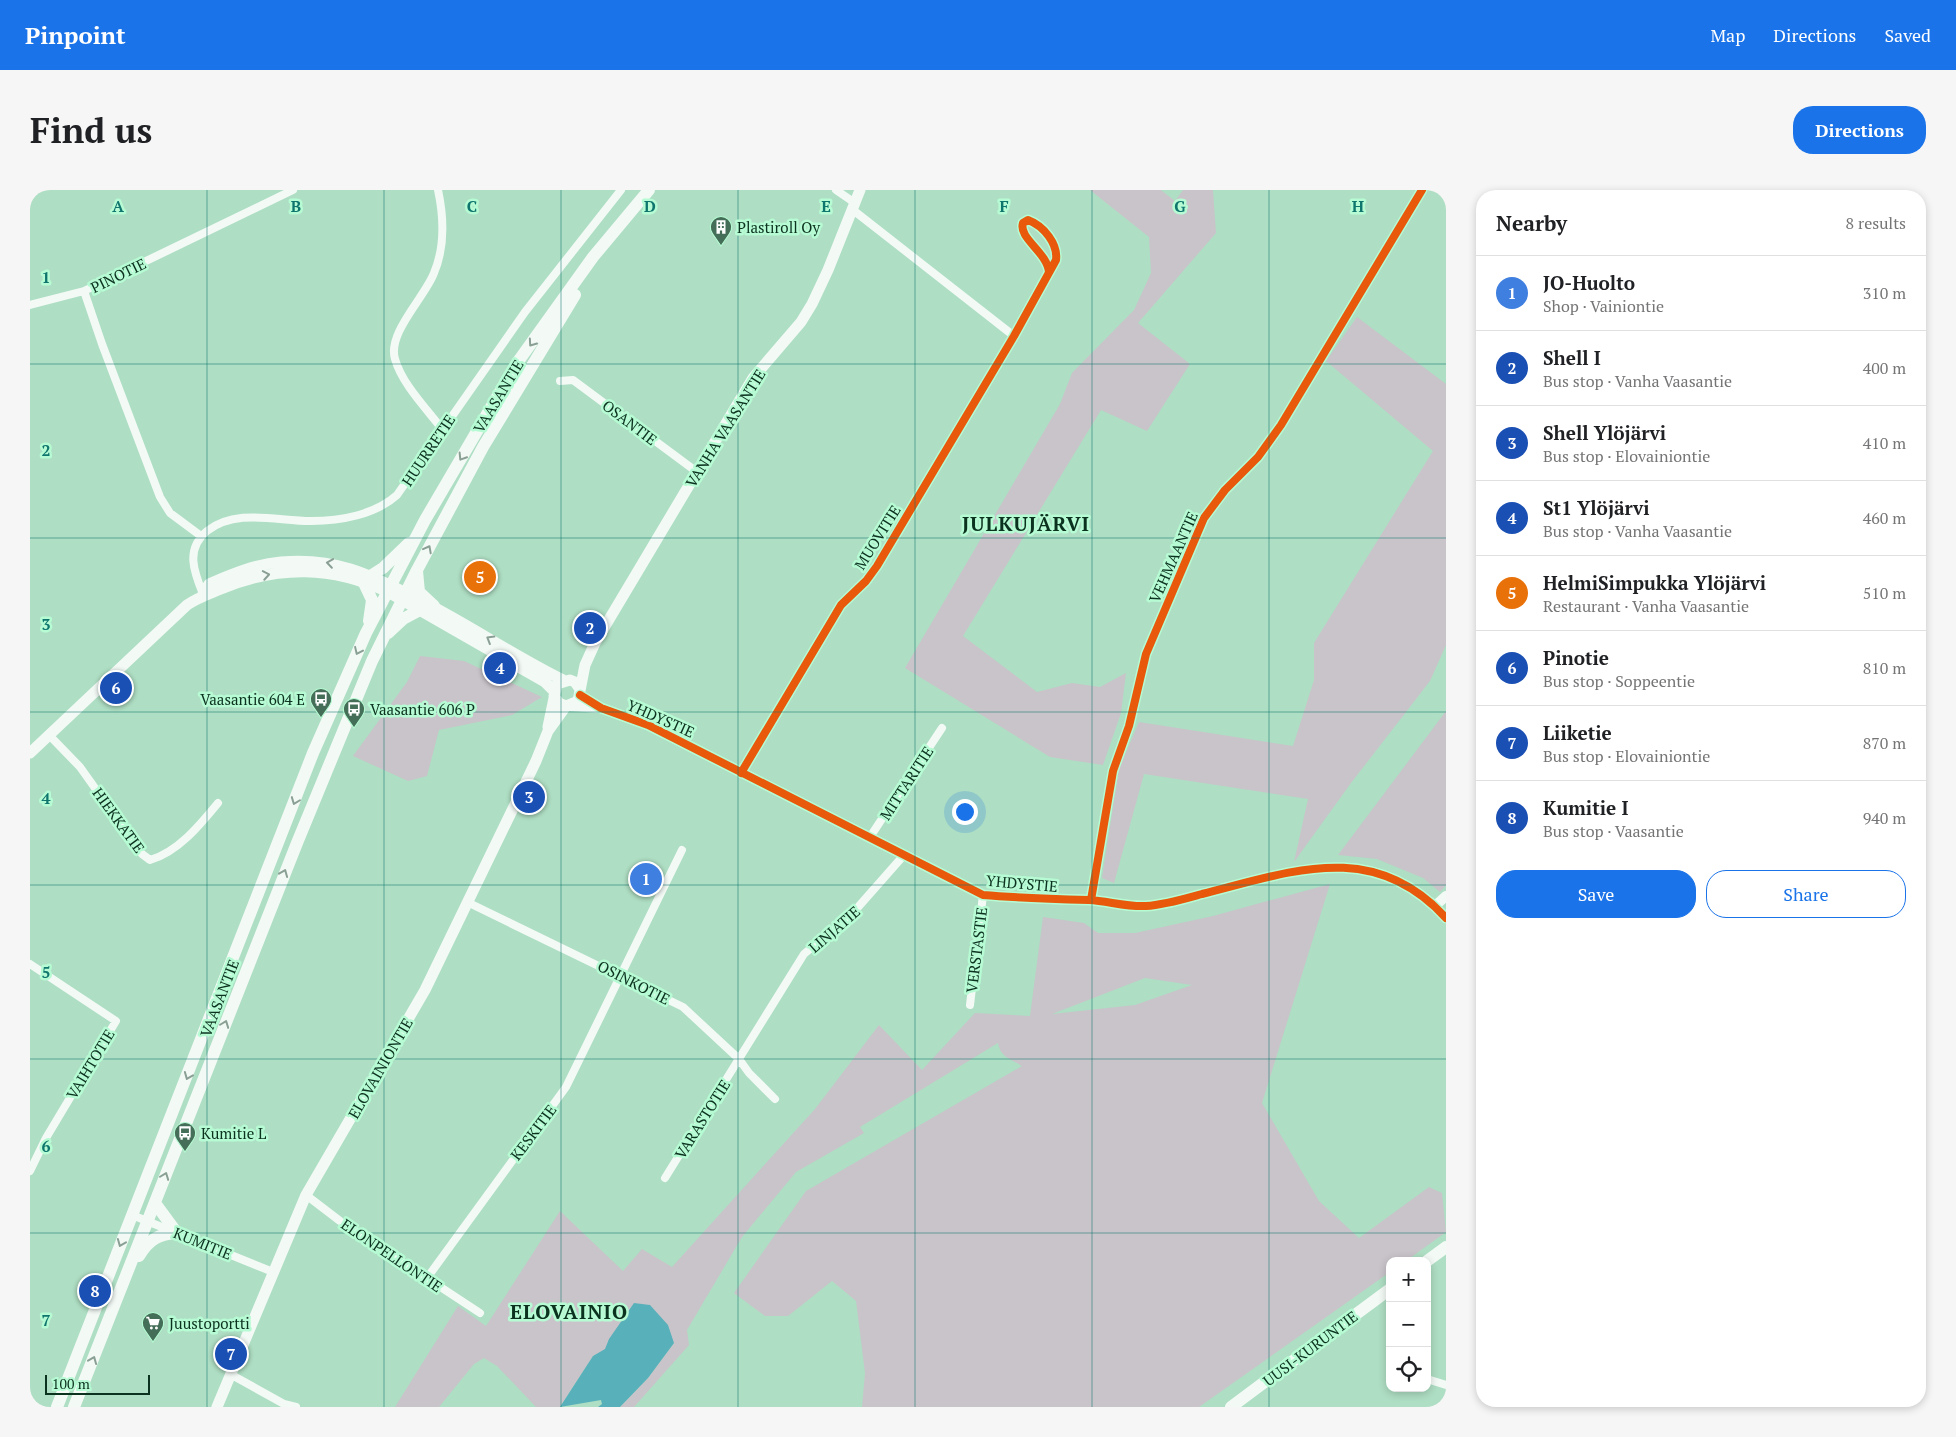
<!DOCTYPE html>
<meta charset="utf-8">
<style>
body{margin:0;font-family:"PT Serif",serif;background:#f6f6f6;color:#202124}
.controls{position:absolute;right:15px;bottom:15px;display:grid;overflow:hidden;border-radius:10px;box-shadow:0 2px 8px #0003}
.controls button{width:45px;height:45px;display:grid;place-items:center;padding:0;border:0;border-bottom:1px solid #e0e0e0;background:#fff;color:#202124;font:25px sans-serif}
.scale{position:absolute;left:15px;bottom:12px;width:105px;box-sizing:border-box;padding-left:5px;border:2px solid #0b311f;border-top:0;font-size:14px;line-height:18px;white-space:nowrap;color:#0b311f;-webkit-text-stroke:4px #b6fbd3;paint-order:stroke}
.you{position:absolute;left:934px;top:621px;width:18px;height:18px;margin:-12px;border:4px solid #fff;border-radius:50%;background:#1a73e8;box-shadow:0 0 0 8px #1a73e833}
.badge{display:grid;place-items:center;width:32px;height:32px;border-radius:50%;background:#1a73e8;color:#fff;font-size:16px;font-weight:700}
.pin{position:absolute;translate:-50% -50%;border:2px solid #fff;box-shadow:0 1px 5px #0006}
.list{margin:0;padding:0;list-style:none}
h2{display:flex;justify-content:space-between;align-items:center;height:65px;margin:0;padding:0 20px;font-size:21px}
h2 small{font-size:16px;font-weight:400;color:#757577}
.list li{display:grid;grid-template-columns:32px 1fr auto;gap:15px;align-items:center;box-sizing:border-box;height:75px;padding:0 20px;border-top:1px solid #e0e0e0}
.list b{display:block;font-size:19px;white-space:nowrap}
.list p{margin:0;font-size:16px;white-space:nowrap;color:#757577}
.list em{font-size:16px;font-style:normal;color:#757577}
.actions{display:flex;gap:10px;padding:15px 20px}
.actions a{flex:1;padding:11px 0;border:1px solid #1a73e8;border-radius:20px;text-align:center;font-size:18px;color:#1a73e8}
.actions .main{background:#1a73e8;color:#fff}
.icon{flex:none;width:28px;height:28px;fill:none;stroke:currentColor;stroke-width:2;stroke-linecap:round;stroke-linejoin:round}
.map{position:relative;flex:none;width:1416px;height:1217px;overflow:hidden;border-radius:20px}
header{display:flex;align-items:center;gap:30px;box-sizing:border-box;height:70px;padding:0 25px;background:#1a73e8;color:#fff}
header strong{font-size:24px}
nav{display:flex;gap:28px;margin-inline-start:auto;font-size:18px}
.intro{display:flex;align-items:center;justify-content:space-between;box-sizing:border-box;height:120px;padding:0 30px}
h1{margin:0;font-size:35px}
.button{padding:12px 22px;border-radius:20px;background:#1a73e8;color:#fff;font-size:18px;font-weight:700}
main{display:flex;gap:30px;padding:0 30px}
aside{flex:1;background:#fff;border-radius:20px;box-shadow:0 2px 8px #0003}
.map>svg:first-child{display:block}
.green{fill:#c9c4ca;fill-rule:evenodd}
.water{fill:#58b0ba}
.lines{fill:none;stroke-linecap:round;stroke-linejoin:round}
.minor{stroke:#f3faf6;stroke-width:8}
.tertiary{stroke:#f3faf6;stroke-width:10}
.secondary{stroke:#f3faf6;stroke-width:11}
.primary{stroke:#f3faf6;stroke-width:12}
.trunk{stroke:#f3faf6;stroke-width:12}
.cycleway-casing{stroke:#b6fbd3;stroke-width:11}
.cycleway{stroke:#e8590c;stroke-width:8}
.oneway{stroke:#8ba095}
.grid{fill:none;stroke:#0f766e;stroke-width:1;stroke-opacity:0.55}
.labels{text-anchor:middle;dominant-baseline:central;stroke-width:5;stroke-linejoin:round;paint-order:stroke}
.poi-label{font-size:15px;fill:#0b311f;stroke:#b6fbd3;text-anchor:start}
.street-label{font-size:15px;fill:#0b311f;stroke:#b6fbd3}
.district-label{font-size:20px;font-weight:bold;letter-spacing:1px;fill:#0b311f;stroke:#b6fbd3}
.grid-label{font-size:16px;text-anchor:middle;font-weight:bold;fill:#0f766e;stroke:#b6fbd3;stroke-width:5;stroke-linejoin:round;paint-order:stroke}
</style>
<header>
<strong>Pinpoint</strong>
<nav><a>Map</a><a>Directions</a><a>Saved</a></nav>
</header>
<div class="intro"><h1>Find us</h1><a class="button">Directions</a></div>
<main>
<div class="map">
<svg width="1416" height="1217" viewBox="0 0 1416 1217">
<rect width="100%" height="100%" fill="#aedec3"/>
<path class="green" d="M1060 0H1131L1145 11 1153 0H1183L1186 43 1108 133 1160 174 1117 241 1071 220 933 446 1007 502 1042 493 1070 497 1096 483 1091 523 1073 575 1020 567 875 478 1030 214 1042 183 1104 120 1121 83 1119 47Z
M1327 127 1416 194V455L1400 491 1321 593 1264 672 1278 609 1114 584 1084 693 1072 688 1089 579 1109 532 1263 556 1284 490V453L1403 261 1296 171Z
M390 466 434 471 512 507 482 525 409 540 397 586 378 591 323 566 377 492Z
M1416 521V695L1410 702 1393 688 1347 669 1308 665Z
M1300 694 1232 913 1289 1011 1329 1048 1399 997 1412 1003 1416 1042 1376 1071H1360V1082L1169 1217H832L835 1183 826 1111 802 1091 758 1126H735L704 1103 776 1001 992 876C981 869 970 867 968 853L830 937 834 943 766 982 712 1047 657 1140 659 1155 604 1217H590L618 1188 644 1153 579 1149 575 1160 563 1166 530 1217H506L467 1176 454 1168 444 1174 409 1217H365L428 1116 456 1136 530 1021 593 1081 612 1059 642 1077 785 919 849 835 892 880 945 823 1000 826 1013 727 1054 733 1068 743H1105L1183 726ZM1115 788 1162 795 1105 815 1022 824Z"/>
<path class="water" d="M604 1113 620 1115 638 1135 644 1153 618 1188 590 1217H568L572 1214 571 1210 530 1217 563 1166 575 1159 579 1149Z"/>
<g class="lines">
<path class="minor" d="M408 0C414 28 415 57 404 83 395 107 357 143 365 169 372 194 396 218 412 239
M806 0 825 13
M823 20 984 146
M0 115 54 101
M530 191 543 190 667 282
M171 346 140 323 130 307 72 154 54 101 263 0
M173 404C164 382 155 359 177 341 206 318 246 331 281 331 310 331 345 325 367 305L495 122 591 0
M19 545 50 577 112 664 120 670C148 662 170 635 188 613
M711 583 811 415 836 391 847 376 984 146 1026 70C1028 54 1014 36 998 30L993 33C988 48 1017 62 1019 82
M840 647 912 538
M1061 710 1083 581 1099 536 1116 464 1174 328 1195 300 1228 267 1251 235 1392 0
M437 712 653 817 709 869 719 883 745 909
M0 774 86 831 16 948 0 981
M940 815 953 705
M635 988 774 764 822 724 874 665
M276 1005 310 1031 450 1123
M102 1025 243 1082
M397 1088 536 897 652 660
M200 1184 254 1214 266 1217
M1397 1189 1416 1195"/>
<path class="tertiary" d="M550 505 571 518 618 535 953 705C988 708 1023 709 1059 710 1078 711 1096 717 1116 716 1134 715 1154 709 1172 704 1261 682 1343 648 1416 728
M540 516 571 518
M1405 716 1416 706"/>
<path class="secondary" d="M173 404 179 394C202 384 226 374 251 372 304 367 339 384 384 407 435 432 482 465 533 490
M524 506 529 513 536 516 548 511 555 475 565 453 723 188 771 132 782 114 798 80 830 0
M518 537 527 494 540 490 545 492 550 499
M0 563 157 415C169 407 179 404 191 399 249 375 302 376 358 402L515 492 524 501
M187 1217 276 1005 395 800 506 571 518 541 536 516"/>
<path class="primary" d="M1397 1071 1416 1057
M1201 1217 1360 1099"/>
<path class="trunk" d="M387 381 389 402 404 416
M342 385 353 378 379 353
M333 391 342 410 339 431
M358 443 373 429 388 421
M125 1013 147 1043
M109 1066C119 1049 129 1044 147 1043
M27 1217 283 563 336 443 395 330 487 173 563 67 619 0
M44 1217 267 653 342 471 387 380 453 257 545 105"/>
<g class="cycleway-casing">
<path id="cycleway" d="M550 505 571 518 618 535 953 705C988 708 1023 709 1059 710 1078 711 1096 717 1116 716 1134 715 1154 709 1172 704 1261 682 1343 648 1416 728
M711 583 811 415 836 391 847 376 984 146 1026 70C1028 54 1014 36 998 30L993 33C988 48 1017 62 1019 82
M1061 710 1083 581 1099 536 1116 464 1174 328 1195 300 1228 267 1251 235 1392 0"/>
</g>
<use href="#cycleway" class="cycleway"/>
</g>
<defs><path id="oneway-chevron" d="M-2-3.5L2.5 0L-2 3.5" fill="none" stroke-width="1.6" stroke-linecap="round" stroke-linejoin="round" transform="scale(1.25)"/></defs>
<g class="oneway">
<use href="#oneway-chevron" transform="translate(502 153) rotate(125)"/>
<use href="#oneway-chevron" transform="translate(432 267) rotate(122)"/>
<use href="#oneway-chevron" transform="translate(398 359) rotate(-62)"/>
<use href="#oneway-chevron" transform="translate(300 373) rotate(-172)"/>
<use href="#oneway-chevron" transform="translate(236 385) rotate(-10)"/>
<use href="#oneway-chevron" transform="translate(460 449) rotate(-149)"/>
<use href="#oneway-chevron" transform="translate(328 461) rotate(115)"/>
<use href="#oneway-chevron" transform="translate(265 611) rotate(111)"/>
<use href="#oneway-chevron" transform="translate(254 683) rotate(-68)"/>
<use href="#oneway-chevron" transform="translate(195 834) rotate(-69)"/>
<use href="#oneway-chevron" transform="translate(158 886) rotate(112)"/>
<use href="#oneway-chevron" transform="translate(135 986) rotate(-69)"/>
<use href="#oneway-chevron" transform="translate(91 1053) rotate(112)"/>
<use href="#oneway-chevron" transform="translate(63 1170) rotate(-68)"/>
</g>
<path class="grid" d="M177 0V1217M354 0V1217M531 0V1217M708 0V1217M885 0V1217M1062 0V1217M1239 0V1217M0 174H1416M0 348H1416M0 522H1416M0 695H1416M0 869H1416M0 1043H1416"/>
<defs>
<g id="building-pin" transform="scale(1.125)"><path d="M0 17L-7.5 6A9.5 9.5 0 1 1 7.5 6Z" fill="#446e58" stroke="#b6fbd3"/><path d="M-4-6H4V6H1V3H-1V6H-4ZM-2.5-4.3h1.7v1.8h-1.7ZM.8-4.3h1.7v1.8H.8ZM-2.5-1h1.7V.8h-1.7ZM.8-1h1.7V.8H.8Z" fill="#fff"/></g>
<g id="bus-pin" transform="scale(1.125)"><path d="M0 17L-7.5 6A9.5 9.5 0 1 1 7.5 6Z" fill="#446e58" stroke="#b6fbd3"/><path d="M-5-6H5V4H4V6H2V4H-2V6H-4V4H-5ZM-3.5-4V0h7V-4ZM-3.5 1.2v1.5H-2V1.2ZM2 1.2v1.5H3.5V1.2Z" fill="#fff"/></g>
<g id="supermarket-pin" transform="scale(1.125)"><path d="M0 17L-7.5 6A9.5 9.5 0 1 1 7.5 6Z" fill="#446e58" stroke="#b6fbd3"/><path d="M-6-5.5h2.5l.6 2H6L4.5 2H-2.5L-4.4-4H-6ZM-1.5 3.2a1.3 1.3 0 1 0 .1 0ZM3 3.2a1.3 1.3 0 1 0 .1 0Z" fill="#fff"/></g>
</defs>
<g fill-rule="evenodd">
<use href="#building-pin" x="691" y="37"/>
<use href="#bus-pin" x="291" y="509"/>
<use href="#bus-pin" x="324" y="519"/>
<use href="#bus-pin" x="155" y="943"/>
<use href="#supermarket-pin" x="123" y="1133"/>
</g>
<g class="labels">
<g class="poi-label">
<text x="707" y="37">Plastiroll Oy</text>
<text x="275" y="509" text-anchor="end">Vaasantie 604 E</text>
<text x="340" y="519">Vaasantie 606 P</text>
<text x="171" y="943">Kumitie L</text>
<text x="139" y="1133">Juustoportti</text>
</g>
<g class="street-label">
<text transform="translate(88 85) rotate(-26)">PINOTIE</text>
<text transform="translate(468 206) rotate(-59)">VAASANTIE</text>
<text transform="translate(600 232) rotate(37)">OSANTIE</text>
<text transform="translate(695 238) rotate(-58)">VANHA VAASANTIE</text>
<text transform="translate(398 260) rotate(-56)">HUURRETIE</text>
<text transform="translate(847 347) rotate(-58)">MUOVITIE</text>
<text transform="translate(1143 367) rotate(-66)">VEHMAANTIE</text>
<text transform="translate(631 528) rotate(24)">YHDYSTIE</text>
<text transform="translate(876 593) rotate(-57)">MITTARITIE</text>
<text transform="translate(89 630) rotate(54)">HIEKKATIE</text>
<text transform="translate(992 693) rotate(5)">YHDYSTIE</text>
<text transform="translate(804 739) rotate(-41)">LINJATIE</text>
<text transform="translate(946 760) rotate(-83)">VERSTASTIE</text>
<text transform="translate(604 792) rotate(27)">OSINKOTIE</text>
<text transform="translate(189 808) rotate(-69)">VAASANTIE</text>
<text transform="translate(60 874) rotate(-59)">VAIHTOTIE</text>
<text transform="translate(350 878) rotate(-60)">ELOVAINIONTIE</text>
<text transform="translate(672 929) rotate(-58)">VARASTOTIE</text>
<text transform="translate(503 942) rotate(-53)">KESKITIE</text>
<text transform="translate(173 1053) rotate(22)">KUMITIE</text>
<text transform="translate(362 1065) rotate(34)">ELONPELLONTIE</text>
<text transform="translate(1280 1158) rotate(-37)">UUSI-KURUNTIE</text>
</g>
<g class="district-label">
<text x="996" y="333">JULKUJÄRVI</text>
<text x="539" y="1121">ELOVAINIO</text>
</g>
</g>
<g class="grid-label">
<text x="88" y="22">A</text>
<text x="266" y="22">B</text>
<text x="442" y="22">C</text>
<text x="620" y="22">D</text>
<text x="796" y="22">E</text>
<text x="974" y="22">F</text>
<text x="1150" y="22">G</text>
<text x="1328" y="22">H</text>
<text x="16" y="93">1</text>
<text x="16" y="266">2</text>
<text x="16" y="440">3</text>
<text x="16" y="614">4</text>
<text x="16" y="788">5</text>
<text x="16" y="962">6</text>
<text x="16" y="1136">7</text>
</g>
</svg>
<div class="controls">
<button>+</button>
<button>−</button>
<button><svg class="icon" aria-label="locate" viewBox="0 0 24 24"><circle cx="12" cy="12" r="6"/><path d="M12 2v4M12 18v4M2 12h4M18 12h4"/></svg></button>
</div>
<div class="scale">100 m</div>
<div class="you"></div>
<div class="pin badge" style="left:616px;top:689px;background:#3f7fe0">1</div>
<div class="pin badge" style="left:560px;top:438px;background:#1a4fb4">2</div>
<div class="pin badge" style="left:499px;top:607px;background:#1a4fb4">3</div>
<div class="pin badge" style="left:470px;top:478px;background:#1a4fb4">4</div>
<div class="pin badge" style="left:450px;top:387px;background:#e8710a">5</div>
<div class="pin badge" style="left:86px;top:498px;background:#1a4fb4">6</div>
<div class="pin badge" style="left:201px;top:1164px;background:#1a4fb4">7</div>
<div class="pin badge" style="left:65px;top:1101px;background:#1a4fb4">8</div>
</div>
<aside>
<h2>Nearby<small>8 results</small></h2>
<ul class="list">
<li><span class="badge" style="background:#3f7fe0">1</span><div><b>JO-Huolto</b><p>Shop · Vainiontie</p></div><em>310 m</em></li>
<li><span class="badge" style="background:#1a4fb4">2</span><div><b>Shell I</b><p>Bus stop · Vanha Vaasantie</p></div><em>400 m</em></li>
<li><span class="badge" style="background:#1a4fb4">3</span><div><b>Shell Ylöjärvi</b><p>Bus stop · Elovainiontie</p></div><em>410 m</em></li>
<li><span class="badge" style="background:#1a4fb4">4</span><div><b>St1 Ylöjärvi</b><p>Bus stop · Vanha Vaasantie</p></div><em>460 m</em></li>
<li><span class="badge" style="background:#e8710a">5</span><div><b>HelmiSimpukka Ylöjärvi</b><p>Restaurant · Vanha Vaasantie</p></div><em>510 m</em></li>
<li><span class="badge" style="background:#1a4fb4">6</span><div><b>Pinotie</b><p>Bus stop · Soppeentie</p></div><em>810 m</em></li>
<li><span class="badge" style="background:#1a4fb4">7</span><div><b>Liiketie</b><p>Bus stop · Elovainiontie</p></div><em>870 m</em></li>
<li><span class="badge" style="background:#1a4fb4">8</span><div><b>Kumitie I</b><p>Bus stop · Vaasantie</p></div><em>940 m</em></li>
</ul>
<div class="actions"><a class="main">Save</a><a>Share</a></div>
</aside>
</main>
